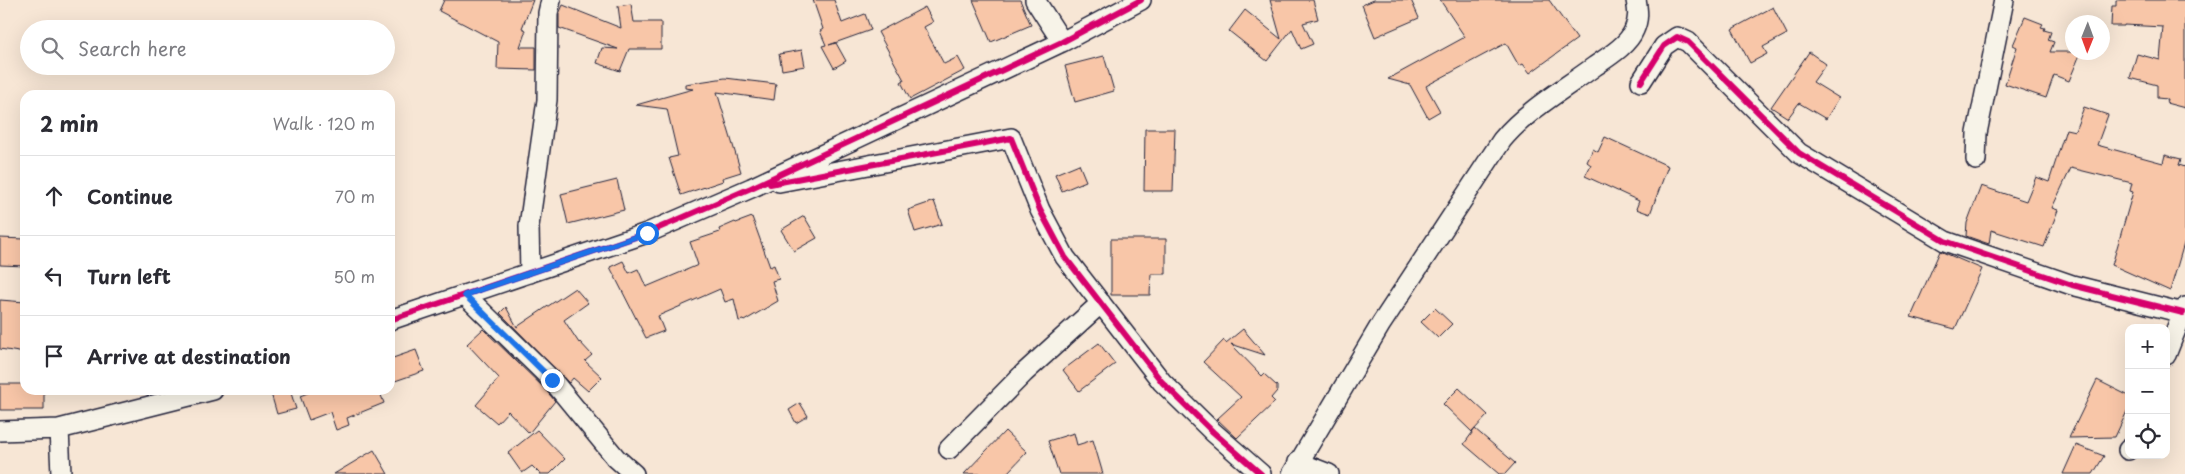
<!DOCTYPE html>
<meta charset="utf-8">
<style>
body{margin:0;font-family:"Playpen Sans",sans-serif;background:#f7f7f7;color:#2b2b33}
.controls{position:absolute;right:15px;bottom:15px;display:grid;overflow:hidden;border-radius:10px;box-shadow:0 5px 20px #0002}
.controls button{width:45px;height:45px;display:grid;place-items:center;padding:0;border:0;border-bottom:1px solid #e1e1e2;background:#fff;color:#2b2b33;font:25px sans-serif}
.compass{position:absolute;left:2065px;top:15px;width:45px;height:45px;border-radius:50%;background:#fff;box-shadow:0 5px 20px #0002;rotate:181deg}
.stop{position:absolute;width:15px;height:15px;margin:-11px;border:4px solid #1a73e8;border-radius:50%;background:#fff}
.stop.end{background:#1a73e8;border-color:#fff;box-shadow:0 1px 5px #0008}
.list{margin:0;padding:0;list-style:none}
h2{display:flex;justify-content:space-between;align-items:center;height:65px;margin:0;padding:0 20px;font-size:21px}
h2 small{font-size:16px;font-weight:400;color:#7c7c81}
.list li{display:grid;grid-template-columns:32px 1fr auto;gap:15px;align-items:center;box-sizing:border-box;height:80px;padding:0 20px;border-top:1px solid #e1e1e2}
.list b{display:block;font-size:19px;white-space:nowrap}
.list em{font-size:16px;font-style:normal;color:#7c7c81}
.icon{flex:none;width:28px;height:28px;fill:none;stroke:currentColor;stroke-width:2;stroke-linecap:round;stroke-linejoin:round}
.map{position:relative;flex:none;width:2185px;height:474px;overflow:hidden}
.search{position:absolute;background:#fff;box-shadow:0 5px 20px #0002;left:20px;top:20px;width:375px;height:55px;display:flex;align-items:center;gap:12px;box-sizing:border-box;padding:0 18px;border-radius:28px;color:#7c7c81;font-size:19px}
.panel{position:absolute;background:#fff;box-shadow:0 5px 20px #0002;left:20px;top:90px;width:375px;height:305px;border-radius:15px}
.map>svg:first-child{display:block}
.building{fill:#f8c6a8;stroke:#22223b}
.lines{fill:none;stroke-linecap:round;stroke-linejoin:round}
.minor-casing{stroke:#22223b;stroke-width:22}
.minor{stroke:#f7f3e8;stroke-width:19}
.cycleway-casing{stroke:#f7f3e8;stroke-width:9}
.cycleway{stroke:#d6006c;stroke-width:6}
.route{stroke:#1a73e8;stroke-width:6}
</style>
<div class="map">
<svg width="2185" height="474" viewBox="0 0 2185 474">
<rect width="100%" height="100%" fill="#f7e6d5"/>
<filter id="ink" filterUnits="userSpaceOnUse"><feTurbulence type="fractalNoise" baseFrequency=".02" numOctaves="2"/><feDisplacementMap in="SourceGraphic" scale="10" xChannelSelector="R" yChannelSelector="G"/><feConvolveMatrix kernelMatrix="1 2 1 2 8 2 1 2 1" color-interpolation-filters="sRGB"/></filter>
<g filter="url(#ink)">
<path class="building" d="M444 0H533L522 28 526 30 520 47H536V70L497 69 498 42 439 11Z
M813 0H834L842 23 865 14 871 30 829 45 836 43 846 61 834 68 822 46 826 45 820 31 823 29Z
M973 0H1020L1031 25 991 42Z
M1270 0H1313L1318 19 1303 23 1313 44 1301 49 1292 29 1267 61 1229 31 1245 10 1281 39Z
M1374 0H1411L1419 18 1375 37 1362 5Z
M1440 0H1549L1577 39 1530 73 1523 64 1519 66 1506 43 1426 86 1440 111 1428 118 1410 85 1388 79 1465 37Z
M2116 0H2185V108L2166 103 2167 99 2157 98V85L2130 78 2137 54 2160 60 2163 27 2124 25V26H2111L2112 6H2116Z
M631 4 634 22H661V49H629L620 71 597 63 602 48 618 49 559 28V14L563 5 621 28 618 6Z
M925 7 933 22 924 27 944 64 958 57 965 70 910 99 901 82 904 80 878 32Z
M1773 7 1787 34 1763 47 1767 54 1750 63 1732 29Z
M2025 17 2043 24 2041 27 2045 28 2044 30 2051 32 2048 40 2054 42 2050 52H2081L2069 81 2054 75 2046 98 2005 84 2017 47 2013 45Z
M802 50 805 66 782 70 779 54Z
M1809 52 1826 64 1813 82 1839 98 1826 119 1799 103 1788 118 1771 107Z
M1104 56 1114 91 1075 102 1065 66Z
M725 78 776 84 774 100 717 92 741 172 722 178 723 181 681 195 669 158 678 156 667 109 636 105 693 89 685 88V84Z
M2084 107 2108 115 2097 145 2163 163 2165 155 2181 159 2179 165 2185 167V240L2170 291 2112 265 2133 192 2130 191 2132 183 2071 168 2052 208 2058 210 2044 247 1991 230 1989 244 1966 236 1967 223 1981 186 2026 201 2036 177 2049 182 2066 129 2075 131Z
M1145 129H1175L1173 191H1144Z
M1605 137 1668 166 1650 214 1636 209 1639 201 1585 176 1591 165 1587 162 1593 149 1598 152Z
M1079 164 1086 181 1062 191 1055 174Z
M617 180 624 210 568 224 561 194Z
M934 201 942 224 915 232 908 210Z
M804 216 817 238 794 251 781 230Z
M752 217 770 267 774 265 779 279 772 281 778 301 744 321 743 320 739 321 734 299 725 302 720 289 658 316 664 331 646 338 610 267 623 261 629 273 638 269 646 287 698 265 690 242 720 232 719 229 735 222 736 223Z
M0 238 25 239V266L0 265Z
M1111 239H1166V274H1151L1150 295H1111Z
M1940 251 1982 269 1955 329 1911 317Z
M575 288 588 303 564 320 579 343 580 342 592 355 585 361 602 377 588 391 573 378 569 383 500 313 506 307 517 327Z
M0 300 25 302V353L0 349Z
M1435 308 1452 324 1438 338 1421 322Z
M483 329 544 388 555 401 529 433 508 411 497 423 476 405 499 378 467 344Z
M1243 329 1265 355 1231 344 1262 376 1264 374 1277 386V391L1271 398 1275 402 1237 438 1217 419 1241 397 1203 362 1224 340 1226 343Z
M1099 343 1115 364 1079 391 1063 370Z
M416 350 424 371 395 381 390 368V359Z
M2097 380 2129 396V407L2115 437 2069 438Z
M0 384H25V390H44V410H0Z
M1459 388 1488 415 1472 432 1443 404Z
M270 390H290L296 409 277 414Z
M315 390H379L384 403 347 418 349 425 336 430 330 412 309 420 300 396Z
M800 403 808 416 796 423 789 410Z
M1475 429 1515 463 1505 474H1499L1464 444Z
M537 430 565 459 550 474H540L532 466 522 473 508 453Z
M1005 431 1027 452 1006 474H964Z
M1074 433 1077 445 1093 440 1103 474H1059L1048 441Z
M2076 445 2104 456 2093 474H2063Z
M374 450 388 474H334Z"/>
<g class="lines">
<g class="minor-casing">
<path id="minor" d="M1035 0 1062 42
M1641 82 1664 46 1677 37 1688 42 1799 153 1945 241 2072 285 2183 313
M1976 160 1977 133 2004 0
M779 182 1011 138 1040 210 1065 257 1162 382 1213 432 1261 474
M530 273 529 226 547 100 548 13 551 0
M465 295 552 380 616 458 634 474
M390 320 647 233 751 188 1062 42 1141 0
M2166 355 2185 307
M59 429 61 474
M0 431 59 429 213 390
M949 449 1024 373 1101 303
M2128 450 2129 449
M1298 462 1329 474
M1292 474 1381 324 1502 140C1527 110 1564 89 1595 66 1608 57 1628 45 1634 30 1639 19 1638 11 1636 0"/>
</g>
<use href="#minor" class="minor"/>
<g class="cycleway-casing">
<path id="cycleway" d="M1641 82 1664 46 1677 37 1688 42 1799 153 1945 241 2072 285 2183 313
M770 184 1011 138 1040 210 1065 257 1162 382 1213 432 1261 474
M390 320 647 233 751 188 1062 42 1141 0"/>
</g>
<use href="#cycleway" class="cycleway"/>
</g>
</g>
<g class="lines" filter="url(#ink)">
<path class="route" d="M552 380 465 295 647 233"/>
</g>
</svg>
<div class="controls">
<button>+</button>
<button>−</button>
<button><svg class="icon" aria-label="locate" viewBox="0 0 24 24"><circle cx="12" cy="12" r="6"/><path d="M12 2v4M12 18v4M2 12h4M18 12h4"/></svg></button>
</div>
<svg class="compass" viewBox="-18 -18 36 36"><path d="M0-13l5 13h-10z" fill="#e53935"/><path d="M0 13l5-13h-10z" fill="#7c7c81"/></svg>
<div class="stop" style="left:647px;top:233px"></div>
<div class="stop end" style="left:552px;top:380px"></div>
<div class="search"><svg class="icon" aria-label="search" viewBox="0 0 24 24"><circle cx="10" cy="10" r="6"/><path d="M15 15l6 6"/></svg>Search here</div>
<section class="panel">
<h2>2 min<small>Walk · 120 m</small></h2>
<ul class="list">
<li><svg class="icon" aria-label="ahead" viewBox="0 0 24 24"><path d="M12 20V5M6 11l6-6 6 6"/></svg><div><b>Continue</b></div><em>70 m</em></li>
<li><svg class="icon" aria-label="left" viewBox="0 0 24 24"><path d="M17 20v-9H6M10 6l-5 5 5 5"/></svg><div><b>Turn left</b></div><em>50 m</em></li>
<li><svg class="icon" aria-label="arrive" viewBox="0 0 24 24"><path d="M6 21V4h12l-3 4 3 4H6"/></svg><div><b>Arrive at destination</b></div></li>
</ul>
</section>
</div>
